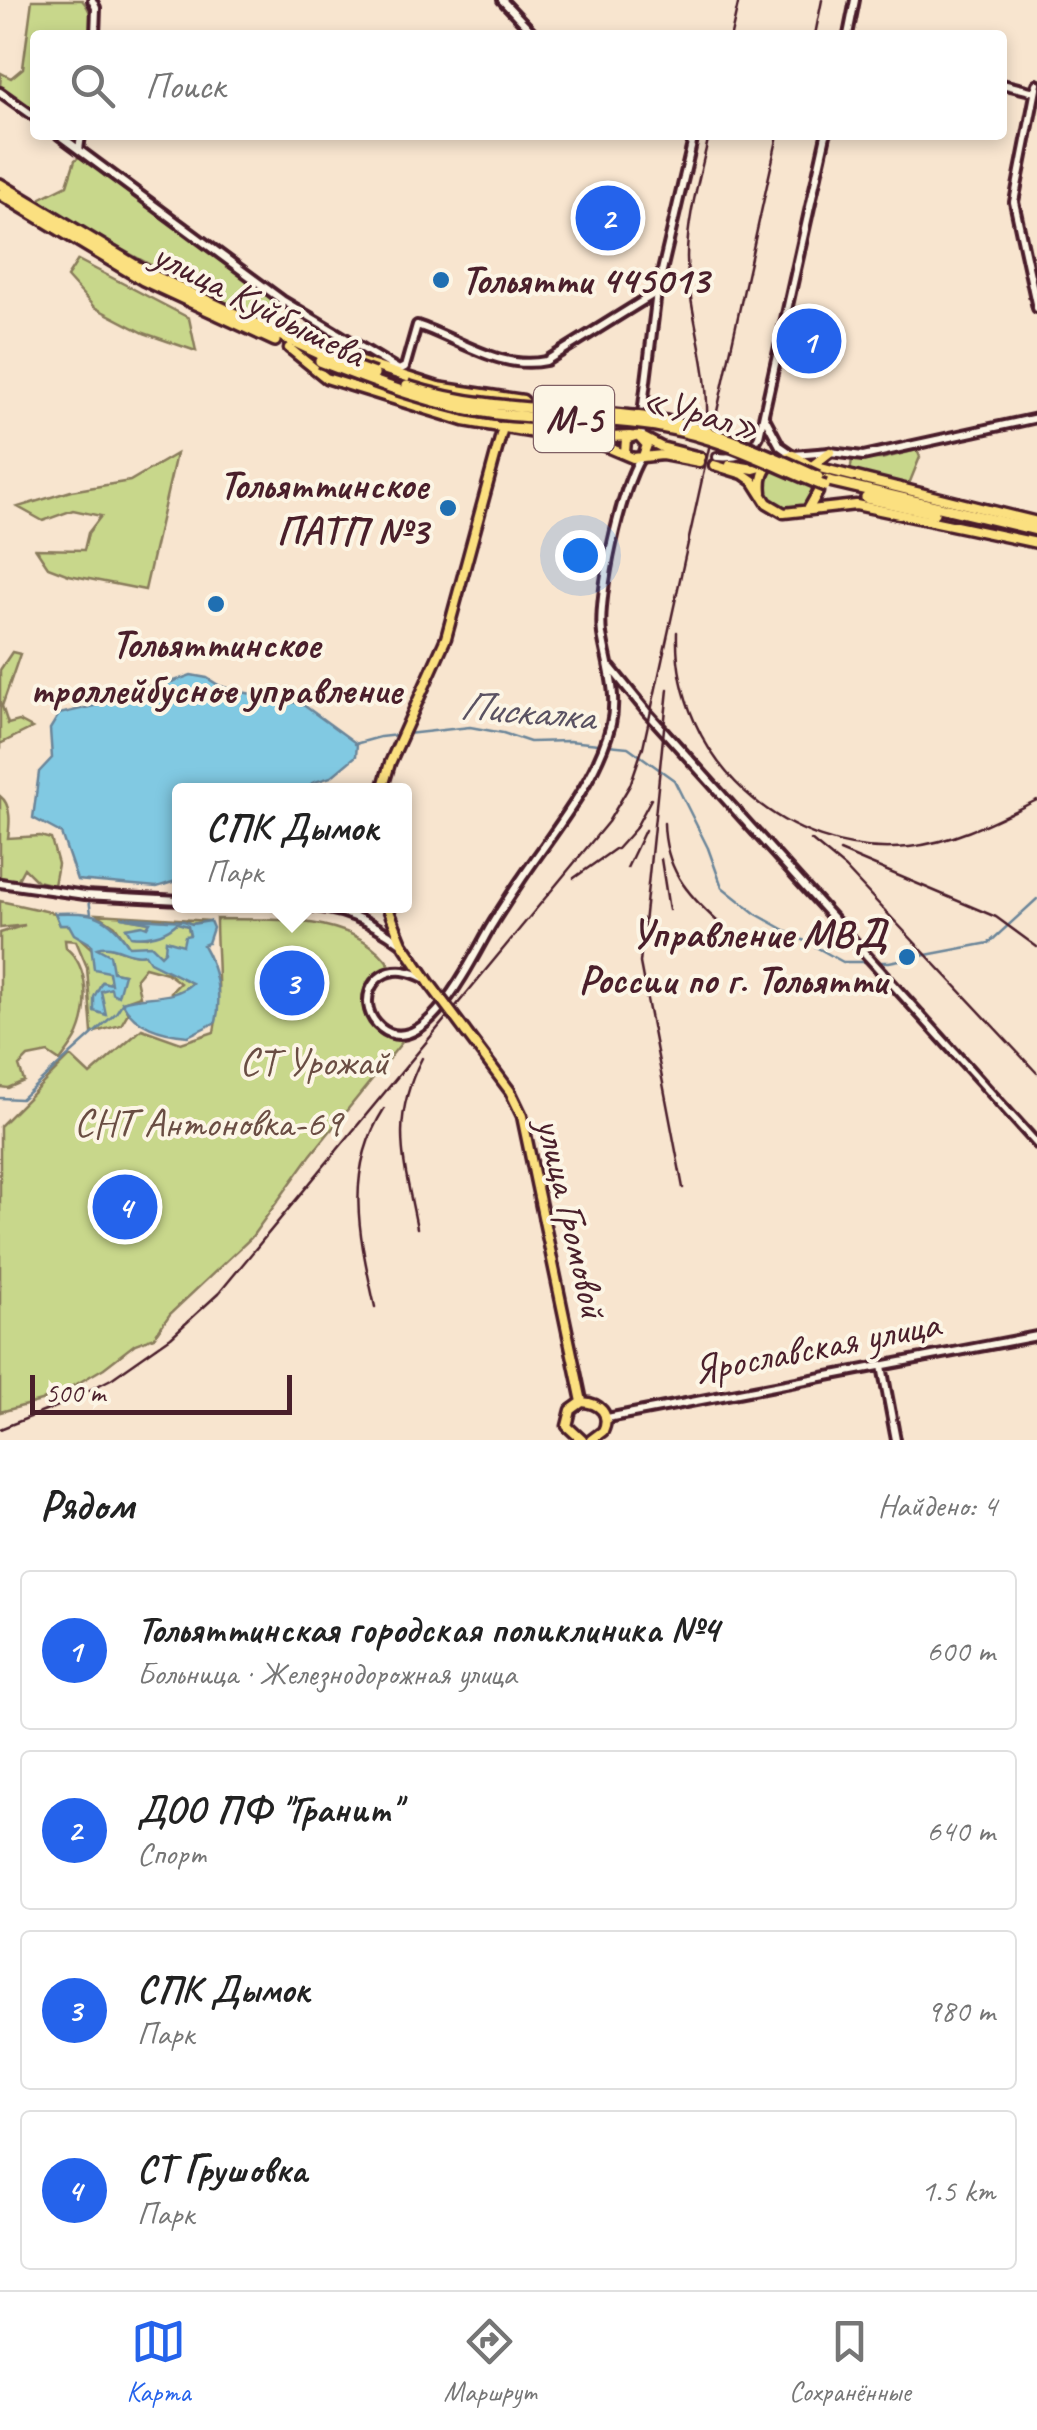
<!DOCTYPE html>
<html lang="ru">
<meta charset="utf-8">
<style>
body{margin:0;font-family:Caveat,sans-serif;background:#f6f6f6;color:#222}
.scale{position:absolute;left:30px;bottom:25px;width:262px;box-sizing:border-box;padding-left:10px;border:5px solid #4a1f2b;border-top:0;font-size:28px;line-height:35px;white-space:nowrap;color:#4a1f2b;-webkit-text-stroke:8px #fcf5e5;paint-order:stroke}
.you{position:absolute;left:580px;top:555px;width:35px;height:35px;margin:-25px;border:8px solid #fff;border-radius:50%;background:#1a73e8;box-shadow:0 0 0 15px #1a73e833}
.badge{display:grid;place-items:center;width:65px;height:65px;border-radius:50%;background:#2563eb;color:#fff;font-size:32px;font-weight:700}
.pin{position:absolute;translate:-50% -50%;border:5px solid #fff;box-shadow:0 2px 10px #0006}
.popup{position:absolute;left:172px;top:783px;width:240px;height:130px;box-sizing:border-box;display:grid;place-content:center;border-radius:10px;background:#fff;filter:drop-shadow(0 2px 8px #0005);font-size:32px;white-space:nowrap;color:#767676}
.popup b{font-size:38px;color:#222}
.popup::after{content:'';position:absolute;left:50%;top:100%;margin-left:-20px;border:20px solid transparent;border-top-color:#fff}
.list{margin:0;padding:0;list-style:none}
h2{display:flex;justify-content:space-between;align-items:center;height:130px;margin:0;padding:0 40px;font-size:42px}
h2 small{font-size:32px;font-weight:400;color:#767676}
.list li{display:grid;grid-template-columns:65px 1fr auto;gap:30px;align-items:center;box-sizing:border-box;height:160px;margin:0 20px 20px;padding:0 20px;border:2px solid #e0e0e0;border-radius:10px}
.list b{display:block;font-size:38px;white-space:nowrap}
.list p{margin:0;font-size:32px;white-space:nowrap;color:#767676}
.list em{font-size:32px;font-style:normal;color:#767676}
.icon{flex:none;width:55px;height:55px;fill:none;stroke:currentColor;stroke-width:2;stroke-linecap:round;stroke-linejoin:round}
.map{position:relative;flex:none;width:1037px;height:1440px;overflow:hidden}
.search{position:absolute;background:#fff;box-shadow:0 5px 15px #0003;left:30px;right:30px;top:30px;height:110px;display:flex;align-items:center;gap:25px;box-sizing:border-box;padding:0 35px;border-radius:10px;color:#767676;font-size:38px}
.sheet{height:850px;background:#fff}
nav{display:flex;justify-content:space-around;align-items:center;box-sizing:border-box;height:140px;border-top:2px solid #e0e0e0;background:#fff;font-size:28px;color:#767676}
nav a{display:grid;justify-items:center;gap:5px}
nav .on{color:#2563eb}
.map>svg:first-child{display:block}
.green{fill:#c8d78b;stroke:#897b5b;stroke-width:2.5}
.water{fill:#81c9e2;stroke:#6b8599;stroke-width:2.5}
.lines{fill:none;stroke-linecap:round;stroke-linejoin:round}
.stream{stroke:#6b8599;stroke-width:2.5}
.primary-tunnel{stroke:#d5bdae;stroke-width:8;stroke-dasharray:8 4;stroke-linecap:butt}
.secondary-casing{stroke:#4a1f2b;stroke-width:14}
.primary-casing{stroke:#4a1f2b;stroke-width:15}
.highway-casing{stroke:#4a1f2b;stroke-width:16}
.secondary{stroke:#fcf5e5;stroke-width:6}
.primary{stroke:#fbe080;stroke-width:8}
.highway{stroke:#fbe080;stroke-width:9}
.rail{stroke:#4a1f2b;stroke-width:2.5}
.primary-bridge-casing{stroke:#4a1f2b;stroke-width:15;stroke-linecap:butt}
.highway-bridge-casing{stroke:#4a1f2b;stroke-width:16;stroke-linecap:butt}
.primary-bridge{stroke:#fbe080;stroke-width:8}
.highway-bridge{stroke:#fbe080;stroke-width:9}
.poi-dot{fill:#1f6fb2;stroke:#fcf5e5;stroke-width:4}
.labels{text-anchor:middle;dominant-baseline:central;stroke-width:8;stroke-linejoin:round;paint-order:stroke}
.shield{fill:#fcf5e5;stroke:#7f5f63;stroke-width:2.5}
.shield-label{font-size:38px;font-weight:bold;fill:#4a1f2b}
.poi-label{font-size:40px;font-weight:bold;fill:#4a1f2b;stroke:#fcf5e5;text-anchor:end}
.street-label{font-size:40px;fill:#4a1f2b;stroke:#fcf5e5}
.park-label{font-size:40px;fill:#6a4d43;stroke:#fcf5e5}
.water-label{font-size:42px;font-style:italic;fill:#5a5262;stroke:#fcf5e5}
</style>
<div class="map">
<svg width="1037" height="1440" viewBox="0 0 1037 1440">
<rect width="100%" height="100%" fill="#f8e5cf"/>
<filter id="ink" filterUnits="userSpaceOnUse"><feTurbulence type="fractalNoise" baseFrequency=".01" numOctaves="2"/><feDisplacementMap in="SourceGraphic" scale="20" xChannelSelector="R" yChannelSelector="G"/><feConvolveMatrix kernelMatrix="1 2 1 2 8 2 1 2 1" color-interpolation-filters="sRGB"/></filter>
<g filter="url(#ink)">
<path class="green" d="M32 0H82C92 11 92 20 91 35H35V113L0 87 1 73 11 78 23 68Z
M80 156 275 301 278 306 275 317 263 325 46 209 40 202 41 198 67 185 75 160Z
M78 260 189 318 196 351 144 333 94 307 67 277Z
M917 450 920 457 907 489 850 474 852 459H881Z
M176 454 145 590 69 575 48 567 36 549 84 550 88 533 101 516 73 510 43 521 18 507 71 491 130 481Z
M764 485a25 25 0 1 1 50 0a25 25 0 1 1-50 0Z
M12 652 20 654 2 706 8 724 19 721 32 728 0 744V750V670Z
M0 796C12 805 10 824 8 838L40 836 51 839 58 864 54 885 37 881 24 868 17 881 0 877Z
M0 901 55 913 60 925H69C85 949 105 949 112 985L103 982 101 990 111 988 124 974 113 972 96 947C114 943 129 958 145 954L151 962 192 983 177 996 171 992 180 983 167 973 145 967 136 978 140 996 123 1002 128 1013 121 1025 92 1033 87 967 76 941 65 940 66 948C90 967 89 1008 78 1034 74 1043 66 1053 60 1061L48 1053 28 1057 19 1066 24 1081 8 1088 0 1087V933L25 925 0 928Z
M97 914 210 921 192 924 184 921 126 918 150 922 148 927 127 928 132 936 147 937 177 922 188 926 190 936 183 945 161 955 129 946 115 926Z
M216 919C274 920 356 913 391 967 343 983 362 1030 403 1041L310 1156 251 1238 170 1314 154 1337 135 1344 104 1368 75 1385 41 1401 0 1412V1126L70 1056 90 1075 142 1029 181 1043 214 1032C222 995 216 957 216 919Z"/>
<path class="water" d="M191 675 207 678 220 686 237 691 302 704 357 744 356 756 331 777 312 783 308 790H180L179 880 157 887 77 880 61 833 33 818 39 772 52 758 50 729 59 714 115 701 155 684 169 683Z
M55 913C93 912 107 913 129 946L151 945 161 955 165 951 166 940 183 945 185 936 190 935 188 926 177 923C164 935 149 938 131 936L126 928 142 925 147 927 150 922 121 917 184 921 192 924 210 921 213 928 208 943 203 945C216 967 222 996 216 1022L188 1036C162 1034 135 1027 122 1002 148 994 172 1001 192 983L150 962 145 954C129 958 113 942 97 948L110 955 113 972 124 974 118 996 112 993 111 988 101 991 106 1015 94 1011V997L102 982 111 984 109 972 94 969 91 944 74 934 69 925H60Z"/>
<g class="lines">
<path class="stream" d="M355 744 380 737 470 727 503 733 530 742 569 741 628 747 674 780 708 848 722 887 756 914 843 962H889L989 943 1037 899
M89 898 91 914
M0 1098 21 1099 116 1013 123 1002"/>
<path class="primary-tunnel" d="M700 457 718 462"/>
<g class="secondary-casing">
<path id="secondary" d="M92 0 96 8 95 35
M502 0 535 35
M848 35 855 0
M1002 84 1035 92
M1037 84 1014 202 1037 308
M0 92 35 117
M59 135 282 300 399 370 405 367 417 325C459 339 501 371 546 361L657 292
M79 150 81 135
M764 416 780 446 793 455 830 452 863 456 1037 418
M642 436 641 422 657 292 694 135
M717 457C737 459 750 455 759 436L826 135
M611 668 646 711 1037 1144
M0 883 85 895 180 900
M302 906C340 907 371 921 401 943
M424 978C418 975 410 972 403 971 369 968 356 1007 381 1028 425 1063 474 954 491 926 500 911 510 896 520 881 552 833 597 781 611 724 618 694 607 664 602 634 597 598 621 487 641 457
M882 1366 896 1440
M607 1418 1037 1336"/>
</g>
<g class="primary-casing">
<path id="primary" d="M289 348 326 378 464 421 600 444 633 458 662 455 699 462
M314 351H327L438 387 523 400 533 410
M644 438 661 447 700 457
M625 453 626 439 638 435 647 445 643 456
M714 465 743 474 753 481 767 503 784 513 856 505 1037 543
M730 465 754 469 765 466
M812 466 1037 522
M812 466 830 452
M762 492C759 468 772 459 793 455L812 467
M809 508 818 492V480
M382 790 390 763 446 638 505 420 611 437 630 436
M387 906 402 943 430 984
M465 1031 510 1091 522 1116 582 1402
M582 1402C600 1403 611 1414 603 1431L591 1440
M582 1402 571 1410 567 1426 582 1440"/>
</g>
<g class="highway-casing">
<path id="highway" d="M0 184 148 273 322 355
M0 194 143 280 275 341
M825 480 1037 530
M866 498 934 513"/>
</g>
<use href="#secondary" class="secondary"/>
<use href="#primary" class="primary"/>
<use href="#highway" class="highway"/>
<path class="rail" d="M731 35 739 0
M815 35 822 0
M707 418C709 363 688 311 687 257 687 216 701 174 709 135
M677 632C673 758 785 860 909 847 955 842 996 820 1037 800
M668 689 640 963 683 1188
M664 823C665 868 686 893 718 922
M811 840 845 868 1037 1073
M617 849 635 829 651 799
M840 851 996 917 1037 947
M661 859 669 910
M627 868 645 830
M574 878 615 849
M417 1228C404 1161 389 1122 422 1058
M375 1307C360 1238 343 1173 384 1109
M0 1429 58 1406 111 1379 171 1337 219 1293 608 822 630 785 643 747 778 135"/>
<g class="primary-bridge-casing">
<path id="primary-bridge" d="M430 984 465 1031"/>
</g>
<g class="highway-bridge-casing">
<path id="highway-bridge" d="M322 355 374 374
M320 361C377 383 436 406 497 414 553 421 610 417 666 428 722 438 772 465 825 486
M407 386C487 412 562 407 643 417 706 426 761 451 818 477"/>
</g>
<use href="#primary-bridge" class="primary-bridge"/>
<use href="#highway-bridge" class="highway-bridge"/>
</g>
</g>
<g class="poi-dot">
<circle cx="441" cy="280" r="10"/>
<circle cx="448" cy="508" r="10"/>
<circle cx="216" cy="604" r="10"/>
<circle cx="907" cy="957" r="10"/>
</g>
<g class="labels">
<rect class="shield" x="534" y="386" width="80" height="66" rx="8"/>
<g class="shield-label">
<text x="574" y="419">М-5</text>
</g>
<g class="poi-label">
<text x="461" y="280" text-anchor="start">Тольятти 445013</text>
<text x="428" y="485">Тольяттинское<tspan x="428" dy="46">ПАТП №3</tspan></text>
<text x="216" y="644" text-anchor="middle">Тольяттинское<tspan x="216" dy="46">троллейбусное управление</tspan></text>
<text x="887" y="934">Управление МВД<tspan x="887" dy="46">России по г. Тольятти</tspan></text>
</g>
<g class="street-label">
<text transform="translate(259 304) rotate(27)">улица Куйбышева</text>
<text transform="translate(701 413) rotate(15)">«Урал»</text>
<text transform="translate(572 1218) rotate(77)">улица Громовой</text>
<text transform="translate(816 1347) rotate(-11)">Ярославская улица</text>
</g>
<g class="park-label">
<text x="314" y="1062">СТ Урожай</text>
<text x="208" y="1123">СНТ Антоновка-69</text>
</g>
<g class="water-label">
<text transform="translate(527 711) rotate(5)">Пискалка</text>
</g>
</g>
</svg>
<div class="scale">500 m</div>
<div class="you"></div>
<div class="pin badge" style="left:809px;top:341px">1</div>
<div class="pin badge" style="left:608px;top:218px">2</div>
<div class="pin badge" style="left:292px;top:983px">3</div>
<div class="popup"><b>СПК Дымок</b>Парк</div>
<div class="pin badge" style="left:125px;top:1207px">4</div>
<div class="search"><svg class="icon" aria-label="search" viewBox="0 0 24 24"><circle cx="10" cy="10" r="6"/><path d="M15 15l6 6"/></svg>Поиск</div>
</div>
<section class="sheet">
<h2>Рядом<small>Найдено: 4</small></h2>
<ul class="list">
<li><span class="badge">1</span><div><b>Тольяттинская городская поликлиника №4</b><p>Больница · Железнодорожная улица</p></div><em>600 m</em></li>
<li><span class="badge">2</span><div><b>ДОО ПФ &quot;Гранит&quot;</b><p>Спорт</p></div><em>640 m</em></li>
<li><span class="badge">3</span><div><b>СПК Дымок</b><p>Парк</p></div><em>980 m</em></li>
<li><span class="badge">4</span><div><b>СТ Грушовка</b><p>Парк</p></div><em>1.5 km</em></li>
</ul>
</section>
<nav>
<a class="on"><svg class="icon" aria-label="map" viewBox="0 0 24 24"><path d="M3 6l6-2 6 2 6-2v14l-6 2-6-2-6 2zM9 4v14M15 6v14"/></svg>Карта</a>
<a><svg class="icon" aria-label="directions" viewBox="0 0 24 24"><path d="M12 3l9 9-9 9-9-9zM9 14v-3h6M13 9l2 2-2 2"/></svg>Маршрут</a>
<a><svg class="icon" aria-label="saved" viewBox="0 0 24 24"><path d="M7 4h10v16l-5-4-5 4z"/></svg>Сохранённые</a>
</nav>
